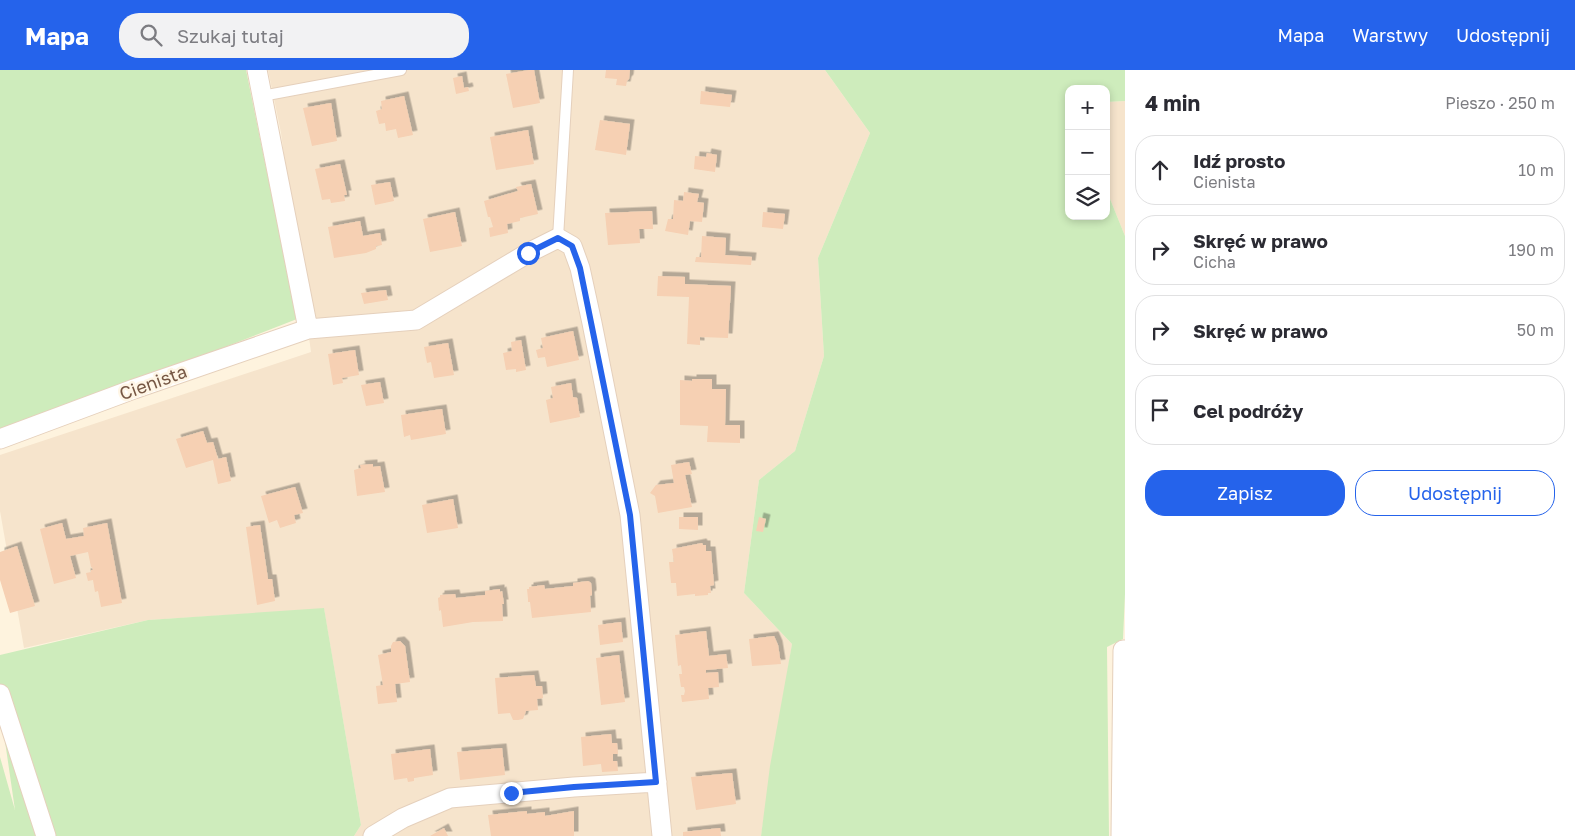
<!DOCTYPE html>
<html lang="pl">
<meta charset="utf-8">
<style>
body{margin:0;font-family:"Golos Text",sans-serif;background:#f2f2f3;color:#2b2b33}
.controls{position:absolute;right:15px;top:15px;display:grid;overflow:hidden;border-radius:10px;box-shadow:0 2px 8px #0003}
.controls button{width:45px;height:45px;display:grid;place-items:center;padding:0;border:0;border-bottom:1px solid #e1e1e2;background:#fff;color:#2b2b33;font:25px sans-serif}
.stop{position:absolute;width:15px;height:15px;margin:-11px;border:4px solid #2563eb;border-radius:50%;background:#fff}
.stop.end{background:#2563eb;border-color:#fff;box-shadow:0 1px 5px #0008}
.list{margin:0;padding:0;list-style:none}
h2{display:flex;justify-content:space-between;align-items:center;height:65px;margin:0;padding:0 20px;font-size:21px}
h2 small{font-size:16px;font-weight:400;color:#7c7c81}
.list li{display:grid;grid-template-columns:32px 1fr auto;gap:15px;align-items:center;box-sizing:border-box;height:70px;margin:0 10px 10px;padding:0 10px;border:1px solid #e1e1e2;border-radius:20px}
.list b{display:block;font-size:19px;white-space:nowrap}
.list p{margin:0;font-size:16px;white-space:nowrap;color:#7c7c81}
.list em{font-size:16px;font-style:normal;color:#7c7c81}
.actions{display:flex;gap:10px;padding:15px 20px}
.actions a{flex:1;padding:11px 0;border:1px solid #2563eb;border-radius:20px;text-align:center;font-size:18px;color:#2563eb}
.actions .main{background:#2563eb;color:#fff}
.icon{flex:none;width:28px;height:28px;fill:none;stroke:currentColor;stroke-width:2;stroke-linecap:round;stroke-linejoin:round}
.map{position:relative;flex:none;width:1125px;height:766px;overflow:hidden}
header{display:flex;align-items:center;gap:30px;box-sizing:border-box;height:70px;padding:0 25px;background:#2563eb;color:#fff}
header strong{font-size:24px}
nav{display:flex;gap:28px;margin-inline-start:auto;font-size:18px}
.search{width:350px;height:45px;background:#f2f2f3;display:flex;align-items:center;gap:12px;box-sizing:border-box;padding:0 18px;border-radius:20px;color:#7c7c81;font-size:19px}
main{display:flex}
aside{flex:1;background:#fff}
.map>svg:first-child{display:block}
.residential{fill:#f6e4cc}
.green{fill:#ceecbc}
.building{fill:#f6d0b3;filter:url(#shadow)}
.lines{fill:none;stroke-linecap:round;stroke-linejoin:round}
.service-casing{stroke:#e5d0bc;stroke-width:12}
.minor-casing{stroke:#e5d0bc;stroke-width:21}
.service{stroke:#fff;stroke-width:10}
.minor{stroke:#fff;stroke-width:19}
.route{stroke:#2563eb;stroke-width:6}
.labels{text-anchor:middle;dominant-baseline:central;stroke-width:5;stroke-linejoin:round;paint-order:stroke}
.street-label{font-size:18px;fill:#765744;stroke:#fff6e6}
</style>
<header>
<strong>Mapa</strong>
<div class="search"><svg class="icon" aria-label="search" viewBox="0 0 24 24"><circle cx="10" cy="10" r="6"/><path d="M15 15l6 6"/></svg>Szukaj tutaj</div>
<nav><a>Mapa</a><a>Warstwy</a><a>Udostępnij</a></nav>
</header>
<main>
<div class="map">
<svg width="1125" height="766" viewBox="0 0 1125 766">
<defs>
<filter id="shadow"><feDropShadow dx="4.5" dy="-4.5" stdDeviation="0" flood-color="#0004"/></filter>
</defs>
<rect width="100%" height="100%" fill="#fef3de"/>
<path class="residential" d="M268 0H825L870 63 818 188 824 286 795 381 759 410 744 523 792 574 761 766H354L361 755 324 539 148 550 24 578 0 441V385L311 282 281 63Z
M1125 31V166L1106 119V32Z"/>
<path class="green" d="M0 0H246L297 249 0 365Z
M825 0H1125V31L1106 32V19H1069V146H1106V119L1125 166V524L1123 569 1107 577 1109 766H761L770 696 792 574 744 523 759 410 795 381 824 286 818 188 870 63Z
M324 538 361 755 354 766H0V687L15 740 0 637V585L148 550Z"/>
<path class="building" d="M529 0H534L540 33 513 38 506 4Z
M606 0H630L629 9 627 11 626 16 616 15 617 9 605 8Z
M462 6 464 18 468 17 469 21 456 24 453 8Z
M701 21 732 25 730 37 700 34Z
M404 26 413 65 398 68 396 59 386 61 385 53 379 54 376 41 382 39 381 31Z
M331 33 337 71 312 76 303 38Z
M600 50 630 54 626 85 595 80Z
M528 60 534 94 496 100 490 67Z
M707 83 717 85 715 102 694 99 695 86 706 87Z
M340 94 347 125H344L345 131 331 133 330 129 322 130 315 99Z
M390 112 394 131 375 135 371 115Z
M531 114 538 144 520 148V151L507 154 508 163 490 167 489 158 493 157 490 147H488L484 131 518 121 516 117Z
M684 122 699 124 697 132 704 133 702 152 690 151 688 165 665 161 668 149H673L674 130 683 131Z
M652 141 653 159H639L640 173 608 175 605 143Z
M455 142 462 176 430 182 423 149Z
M763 142 785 144 783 159 762 157Z
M360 151 363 166 380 163 382 175 376 176V179L366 183 334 188 328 157Z
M702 166 726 168 725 185 752 187 751 195 695 192 696 187H701Z
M658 206 685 207V214L731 216 728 268 700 267V275L687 274 689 227 657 226Z
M386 220 388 230 364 234 361 223Z
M573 261 579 290 547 297 545 287 538 288 536 280 543 278 541 268Z
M521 270 526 300 516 302V299L506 300 503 283 512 281 511 272Z
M448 273 454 305 434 308 431 292 427 293 424 277Z
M355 280 359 305 342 308 343 313 333 315 328 284Z
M692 309H712V319H726L725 355H740V373L707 372 708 356 680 355V310L692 311Z
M380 312 384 333 366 336 361 315Z
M571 313 573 327 577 328 580 347 550 353 546 330 553 328 551 317Z
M442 339 446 364 411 370 410 365 404 367 401 345Z
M203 361 207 373 213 372 218 389 226 387 231 411 218 414 213 390 186 398 176 369Z
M689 392 692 404 685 405 692 437 658 443 655 426 650 423 656 415 674 413 671 395Z
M373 394V397L380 396 385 422 357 426 354 400 361 398 360 395Z
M295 417 303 443 294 445 296 453 280 458 277 450 269 453 261 426Z
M453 429 458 458 427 463 422 435Z
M679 447H698V460L679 459Z
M759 447 766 449 763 462 756 461Z
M62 453 66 469 84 466 83 458 107 453 122 533 101 537 98 521 95 522 93 510 88 511 86 503 91 502V500H93L92 497H91L88 482 70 486 76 508 54 514 40 459Z
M260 455 268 509H272L275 531 257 535 246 457Z
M702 473 703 475H706V481H711L714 515 710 516 711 523H708V525L695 526V524L677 526 676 513H671L670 503 669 492H674L672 479Z
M17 476 35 536 10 543 0 510V482Z
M588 511 591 513 592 522V525L590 526 591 542 532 548 530 532H528V529L527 519H529V517L544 515 545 519 573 516V513Z
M500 519V522L502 521 504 534H502L503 551 473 552 443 557 441 540 439 541 438 528 440 527V525L455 524 456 528 485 525V521Z
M621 552 623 572 600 575 598 555Z
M706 561 709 586 726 584 728 598 706 600V603L718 602 719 617 708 618 709 629 682 632 681 625H684L685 621 684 617H681L679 604H682L681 595 678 596 675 565Z
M774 566 778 575 781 594 752 596 749 569Z
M400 571 405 576 410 612 395 614 397 632 378 634 376 616 383 615 378 585 391 582V576L393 572Z
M619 585 625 632 601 635 596 588Z
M534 605 536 616H542L543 628 537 629 538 640 526 641 523 649 518 650H513L510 643 498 644 495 608Z
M611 664 612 673H617L618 684H613V691H617L618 701 602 702 601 694 583 696 581 667Z
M502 678 505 705 460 710 457 682Z
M430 679 433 705 414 708V711L408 712 407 708 394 710 391 684Z
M732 703 736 734 696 740 691 707Z
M527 741V744L545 742V746L574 741V766H491L488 745Z
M444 758 448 766H430Z
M720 758 721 766H683V762Z"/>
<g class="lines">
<g class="service-casing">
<path id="service" d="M262 26 401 0
M558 168 568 0"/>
</g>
<g class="minor-casing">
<path id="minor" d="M257 0 308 259
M0 369 134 319 308 259 416 250 528 183 558 168 572 176 580 198 592 253 630 445 662 766
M0 624 46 766
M373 766 403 748 450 728 574 717 657 712
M1121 766 1123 580H1125"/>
</g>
<use href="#service" class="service"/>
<use href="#minor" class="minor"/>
</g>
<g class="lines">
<path class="route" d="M511 723 574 717 656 712 630 445 580 198 572 176 558 168 528 183"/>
</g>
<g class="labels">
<g class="street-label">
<text transform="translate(153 312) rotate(-20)">Cienista</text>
</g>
</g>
</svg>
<div class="controls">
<button>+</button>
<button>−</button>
<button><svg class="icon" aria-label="layers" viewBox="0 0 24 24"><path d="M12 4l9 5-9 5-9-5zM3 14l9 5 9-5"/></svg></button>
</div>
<div class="stop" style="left:528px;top:183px"></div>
<div class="stop end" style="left:511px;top:723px"></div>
</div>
<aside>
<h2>4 min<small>Pieszo · 250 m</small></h2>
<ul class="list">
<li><svg class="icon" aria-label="ahead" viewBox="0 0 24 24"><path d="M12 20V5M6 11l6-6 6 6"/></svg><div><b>Idź prosto</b><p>Cienista</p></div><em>10 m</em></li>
<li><svg class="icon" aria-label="right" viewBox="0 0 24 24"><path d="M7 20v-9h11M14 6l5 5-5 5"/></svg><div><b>Skręć w prawo</b><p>Cicha</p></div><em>190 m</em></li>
<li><svg class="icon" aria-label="right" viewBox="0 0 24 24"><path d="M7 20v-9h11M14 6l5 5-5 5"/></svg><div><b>Skręć w prawo</b></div><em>50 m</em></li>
<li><svg class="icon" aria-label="arrive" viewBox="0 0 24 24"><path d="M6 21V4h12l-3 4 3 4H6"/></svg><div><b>Cel podróży</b></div></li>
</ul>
<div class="actions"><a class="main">Zapisz</a><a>Udostępnij</a></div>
</aside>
</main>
